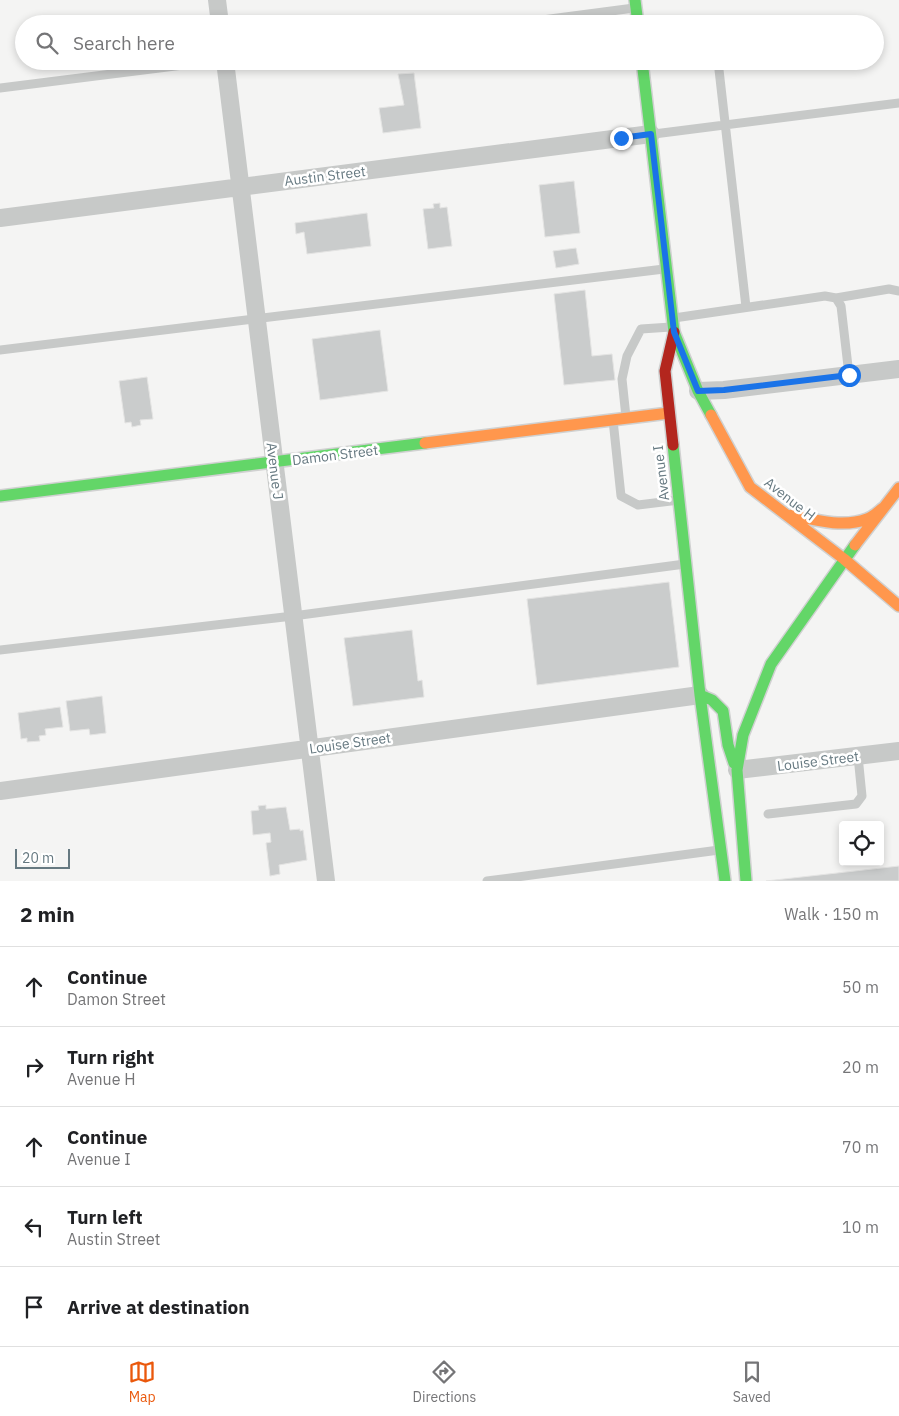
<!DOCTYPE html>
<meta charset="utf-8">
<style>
body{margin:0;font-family:"IBM Plex Sans",sans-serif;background:#f2f2f2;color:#202124}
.controls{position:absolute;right:15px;bottom:15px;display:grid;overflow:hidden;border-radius:5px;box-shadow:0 2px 8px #0003}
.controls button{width:45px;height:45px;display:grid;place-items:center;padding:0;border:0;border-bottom:1px solid #e0e0e0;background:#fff;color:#202124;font:25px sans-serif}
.scale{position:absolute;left:15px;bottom:12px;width:55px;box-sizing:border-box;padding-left:5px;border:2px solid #667981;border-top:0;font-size:14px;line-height:18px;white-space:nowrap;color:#667981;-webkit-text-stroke:4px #fff;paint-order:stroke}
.stop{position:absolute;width:15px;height:15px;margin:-11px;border:4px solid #1a73e8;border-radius:50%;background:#fff}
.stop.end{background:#1a73e8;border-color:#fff;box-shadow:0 1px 5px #0008}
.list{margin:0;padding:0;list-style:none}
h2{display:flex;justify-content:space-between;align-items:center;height:65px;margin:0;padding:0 20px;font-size:21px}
h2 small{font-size:16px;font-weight:400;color:#757577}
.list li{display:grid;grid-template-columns:32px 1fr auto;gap:15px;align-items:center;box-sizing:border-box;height:80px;padding:0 20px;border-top:1px solid #e0e0e0}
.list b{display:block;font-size:19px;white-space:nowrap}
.list p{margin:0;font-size:16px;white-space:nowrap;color:#757577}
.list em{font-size:16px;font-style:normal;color:#757577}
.icon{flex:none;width:28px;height:28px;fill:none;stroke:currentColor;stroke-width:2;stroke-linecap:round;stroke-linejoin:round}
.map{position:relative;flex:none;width:899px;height:881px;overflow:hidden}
.search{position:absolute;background:#fff;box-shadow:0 2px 8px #0003;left:15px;right:15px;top:15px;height:55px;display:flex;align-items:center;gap:12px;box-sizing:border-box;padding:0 18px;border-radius:28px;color:#757577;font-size:19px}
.sheet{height:465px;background:#fff}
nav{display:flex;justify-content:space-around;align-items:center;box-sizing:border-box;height:70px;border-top:1px solid #e0e0e0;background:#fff;font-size:14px;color:#757577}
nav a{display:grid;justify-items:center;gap:2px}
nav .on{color:#ea580c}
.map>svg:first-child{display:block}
.building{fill:#cacccc;stroke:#e4e4e3}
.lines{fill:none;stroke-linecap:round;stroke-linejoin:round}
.fast-casing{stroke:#d0d1d1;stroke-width:14}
.slow-casing{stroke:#d0d1d1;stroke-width:14}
.jam-casing{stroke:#d0d1d1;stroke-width:14}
.lane{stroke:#c7c9c8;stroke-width:9}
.street{stroke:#c7c9c8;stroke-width:18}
.fast{stroke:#63d668;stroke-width:11}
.slow{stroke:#ff974d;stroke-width:11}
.jam{stroke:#b3261e;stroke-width:11}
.route{stroke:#1a73e8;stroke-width:6}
.labels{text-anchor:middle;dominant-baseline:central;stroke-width:5;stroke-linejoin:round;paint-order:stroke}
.street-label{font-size:14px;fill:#667981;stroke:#fff}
</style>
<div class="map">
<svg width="899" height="881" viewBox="0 0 899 881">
<rect width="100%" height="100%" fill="#f4f4f3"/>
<path class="building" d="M414 73 421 128 383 133 379 108 404 105 398 74Z
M574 181 580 233 545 237 539 185Z
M440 203V208L447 207 452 246 428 249 423 209 434 208 433 204Z
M367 213 371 246 307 254 304 232 296 234 295 223Z
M576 248 579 264 556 268 553 251Z
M585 290 592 356 612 354 615 380 564 385 554 294Z
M380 330 388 391 320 400 312 339Z
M147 377 153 419 140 420 141 425 132 427 131 422 125 423 119 381Z
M669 582 679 667 537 685 527 599Z
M412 630 418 681 422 680 424 697 353 706 344 638Z
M102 696 106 733 90 735 89 729 70 731 66 701Z
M60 707 63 727 45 729 46 735 39 736 40 741 27 742V738L21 739 18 713Z
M266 805V809L286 807 290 830 300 829V831L303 830 307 860 279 865 280 874 270 876 266 843 271 842 270 833 253 835 251 811 259 810 258 806Z
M899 866V881H766Z"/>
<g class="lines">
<g class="fast-casing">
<path id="fast" d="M635 0 638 24
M642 61 674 332 698 391 711 415
M673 445 700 695 725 881
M0 496 425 443
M700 695 712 700 723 711 728 745 734 763
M746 881 737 770 743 735 771 664 855 545"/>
</g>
<g class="slow-casing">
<path id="slow" d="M711 415 750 487 844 559 899 606
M425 443 669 413
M792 515C815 520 843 528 867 519 873 517 878 512 883 508
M855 545 899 488"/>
</g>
<g class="jam-casing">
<path id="jam" d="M673 445 665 371 674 332"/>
</g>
<path class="lane" d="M512 24 634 8
M718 61 746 307
M0 88 215 61
M654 134 899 103
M836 298 889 289 899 291
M674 318 825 296 836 298 841 306 849 375
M0 350 664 269
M626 417 622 379 627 356 641 329 671 327
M613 420 621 496 638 505 679 500
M0 650 293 616 685 564
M768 814 856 804 862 796 858 756
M487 881 719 850"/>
<path class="street" d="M217 0 220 24
M225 61 326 881
M0 218 651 134
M698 391 724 390 899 369
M737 770 899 751
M0 791 700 695"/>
<use href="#fast" class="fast"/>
<use href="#slow" class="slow"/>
<use href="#jam" class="jam"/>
</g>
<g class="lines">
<path class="route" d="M621 138 651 134 674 332 698 391 724 390 849 375"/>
</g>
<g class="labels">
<g class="street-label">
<text transform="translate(325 176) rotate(-7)">Austin Street</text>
<text transform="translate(335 455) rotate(-7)">Damon Street</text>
<text transform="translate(275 471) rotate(83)">Avenue J</text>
<text transform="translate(661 473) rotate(-97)">Avenue I</text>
<text transform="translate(790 499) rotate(38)">Avenue H</text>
<text transform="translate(350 743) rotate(-8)">Louise Street</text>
<text transform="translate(818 761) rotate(-7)">Louise Street</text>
</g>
</g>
</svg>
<div class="controls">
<button><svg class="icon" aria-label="locate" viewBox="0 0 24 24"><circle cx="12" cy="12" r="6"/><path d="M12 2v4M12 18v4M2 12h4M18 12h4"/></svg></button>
</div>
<div class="scale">20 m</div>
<div class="stop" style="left:849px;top:375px"></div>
<div class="stop end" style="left:621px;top:138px"></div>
<div class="search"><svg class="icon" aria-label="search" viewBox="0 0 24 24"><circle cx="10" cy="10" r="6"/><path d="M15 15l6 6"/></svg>Search here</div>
</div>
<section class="sheet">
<h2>2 min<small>Walk · 150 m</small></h2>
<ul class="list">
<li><svg class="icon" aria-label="ahead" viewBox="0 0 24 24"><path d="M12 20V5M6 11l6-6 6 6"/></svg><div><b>Continue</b><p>Damon Street</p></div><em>50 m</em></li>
<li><svg class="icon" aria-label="right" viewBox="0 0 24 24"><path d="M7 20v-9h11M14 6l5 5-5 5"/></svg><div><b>Turn right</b><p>Avenue H</p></div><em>20 m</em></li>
<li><svg class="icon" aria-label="ahead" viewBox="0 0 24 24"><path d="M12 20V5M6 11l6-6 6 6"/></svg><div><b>Continue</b><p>Avenue I</p></div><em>70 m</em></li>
<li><svg class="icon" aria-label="left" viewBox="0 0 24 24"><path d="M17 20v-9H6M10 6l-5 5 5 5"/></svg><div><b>Turn left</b><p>Austin Street</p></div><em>10 m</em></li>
<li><svg class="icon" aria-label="arrive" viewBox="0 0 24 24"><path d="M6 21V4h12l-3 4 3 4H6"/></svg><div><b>Arrive at destination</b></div></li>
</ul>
</section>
<nav>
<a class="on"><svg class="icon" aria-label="map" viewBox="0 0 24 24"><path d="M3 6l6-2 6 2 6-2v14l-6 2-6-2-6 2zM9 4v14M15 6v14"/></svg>Map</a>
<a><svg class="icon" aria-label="directions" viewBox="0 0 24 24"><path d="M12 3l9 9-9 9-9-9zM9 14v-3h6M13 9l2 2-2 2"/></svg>Directions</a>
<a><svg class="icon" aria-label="saved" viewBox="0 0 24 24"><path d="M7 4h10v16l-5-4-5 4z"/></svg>Saved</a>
</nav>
